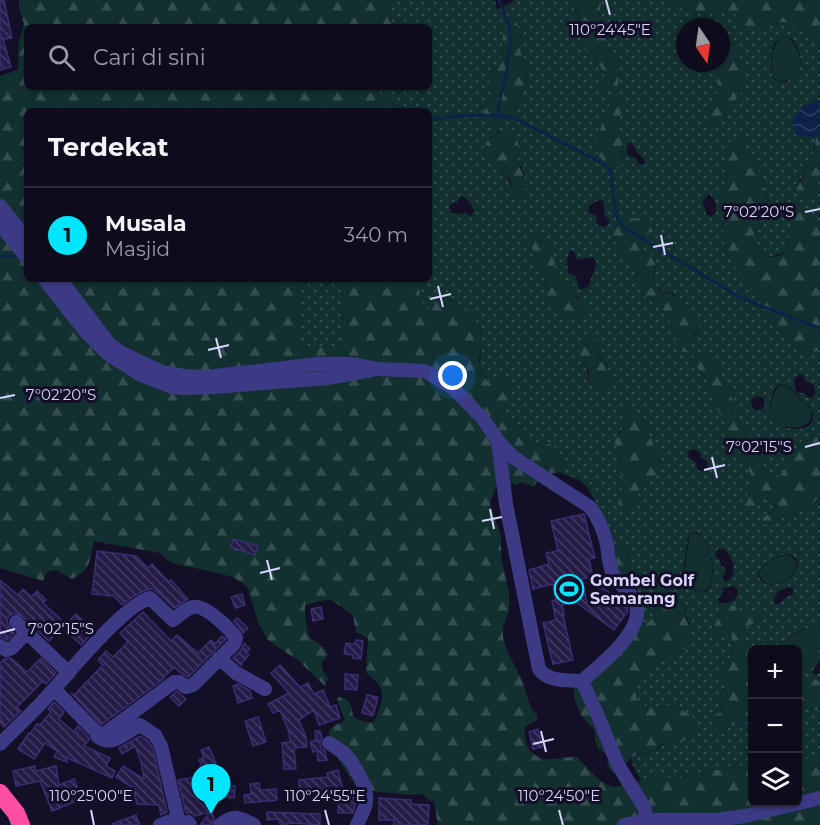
<!DOCTYPE html>
<html lang="id">
<meta charset="utf-8">
<style>
body{margin:0;font-family:Montserrat,sans-serif;background:#1c1929;color:#f1f3f6}
.controls{position:absolute;right:18px;bottom:18px;display:grid;overflow:hidden;border-radius:9px;box-shadow:0 2px 4px #0004}
.controls button{width:54px;height:54px;display:grid;place-items:center;padding:0;border:0;border-bottom:2px solid #2e2b3b;background:#0e0b1c;color:#f1f3f6;font:30px sans-serif}
.compass{position:absolute;left:676px;top:18px;width:54px;height:54px;border-radius:50%;background:#0e0b1c;box-shadow:0 2px 4px #0004;rotate:167deg}
.you{position:absolute;left:453px;top:376px;width:21px;height:21px;margin:-15px;border:4px solid #fff;border-radius:50%;background:#1a73e8;box-shadow:0 0 0 9px #1a73e833}
.badge{display:grid;place-items:center;width:39px;height:39px;border-radius:50%;background:#00e5ff;color:#111;font-size:20px;font-weight:700}
.pin{position:absolute;translate:-50% -50px;filter:drop-shadow(0 2px 3px #0008)}
.pin::after{content:'';position:absolute;top:32px;width:21px;height:18px;background:inherit;clip-path:polygon(0 0,100% 0,50% 100%)}
.list{margin:0;padding:0;list-style:none}
h2{display:flex;justify-content:space-between;align-items:center;height:78px;margin:0;padding:0 24px;font-size:26px}
h2 small{font-size:20px;font-weight:400;color:#9b9ba3}
.list li{display:grid;grid-template-columns:39px 1fr auto;gap:18px;align-items:center;box-sizing:border-box;height:96px;padding:0 24px;border-top:2px solid #2e2b3b}
.list b{display:block;font-size:22px;white-space:nowrap}
.list p{margin:0;font-size:20px;white-space:nowrap;color:#9b9ba3}
.list em{font-size:20px;font-style:normal;color:#9b9ba3}
.icon{flex:none;width:33px;height:33px;fill:none;stroke:currentColor;stroke-width:2;stroke-linecap:round;stroke-linejoin:round}
.map{position:relative;flex:none;width:820px;height:825px;overflow:hidden}
.search{position:absolute;background:#0e0b1c;box-shadow:0 2px 4px #0004;left:24px;top:24px;width:408px;height:66px;display:flex;align-items:center;gap:15px;box-sizing:border-box;padding:0 21px;border-radius:9px;color:#9b9ba3;font-size:22px}
.panel{position:absolute;background:#0e0b1c;box-shadow:0 2px 4px #0004;left:24px;top:108px;width:408px;height:174px;border-radius:9px}
.map>svg:first-child{display:block}
.grass{fill:url(#grass-dots);fill-rule:evenodd}
.forest{fill:url(#forest-firs)}
.green{fill:#12302f}
.water{fill:url(#water-waves)}
.lines{fill:none;stroke-linecap:round;stroke-linejoin:round}
.stream{stroke:#0c2248;stroke-width:3}
.building{fill:url(#building-back-hatch);stroke:#3b2d73;stroke-width:1.5}
.minor{stroke:#3d3a85;stroke-width:14}
.highway{stroke:#ff4fa3;stroke-width:18}
.minor-bridge{stroke:#3d3a85;stroke-width:14}
.ticks{fill:none;stroke:#d9d4ff;stroke-width:2}
.labels{text-anchor:middle;dominant-baseline:central;stroke-width:6;stroke-linejoin:round;paint-order:stroke}
.poi-label{font-size:16px;font-weight:bold;fill:#d9d4ff;stroke:#130f26;text-anchor:start}
.ticks-label{font-size:15px;text-anchor:middle;fill:#d9d4ff;stroke:#130f26;stroke-width:6;stroke-linejoin:round;paint-order:stroke}
</style>
<div class="map">
<svg width="820" height="825" viewBox="0 0 820 825">
<defs>
<pattern id="grass-dots" width="8" height="8" patternUnits="userSpaceOnUse" patternTransform="scale(1.5)"><rect width="8" height="8" fill="#12302f"/><path d="M2 2h.1M6 6h.1" fill="none" stroke="#344d4e" stroke-width="1.8" stroke-linecap="round"/></pattern>
<pattern id="forest-firs" width="22" height="20" patternUnits="userSpaceOnUse" patternTransform="scale(1.5)"><rect width="22" height="20" fill="#12302f"/><path d="M5 1l3.5 6h-7zM16 11l3.5 6h-7z" fill="#344d4e"/></pattern>
<pattern id="water-waves" width="16" height="10" patternUnits="userSpaceOnUse" patternTransform="scale(1.5)"><rect width="16" height="10" fill="#0c2248"/><path d="M0 5q4-4 8 0t8 0" fill="none" stroke="#2f4163"/></pattern>
<pattern id="building-back-hatch" width="6" height="6" patternUnits="userSpaceOnUse" patternTransform="scale(1.5)"><rect width="6" height="6" fill="#241b47"/><path d="M-1 5l2 2M0 0l6 6M5-1l2 2" fill="none" stroke="#433b63"/></pattern>
</defs>
<rect width="100%" height="100%" fill="#130f26"/>
<path class="grass" d="M392 0H495L497 10 513 2 514 0H569L583 23 581 32 595 61 603 69 604 74 618 86C618 77 623 65 616 57 612 53 609 52 605 47L608 33 598 18 602 0H668L674 7 704 13 718 10 732 12 753 29 784 22C797 28 812 34 820 47V100L815 102 808 137H816L814 144V153L808 160 806 170 797 185 812 198 820 178V223L814 218C807 223 797 228 792 234 787 239 790 249 782 253 771 259 754 256 752 242 751 233 763 227 766 219 773 204 760 172 753 158 749 151 744 146 740 139L735 138 726 167 728 176 725 185 723 228 726 251 732 264 740 269 743 282 758 295 762 304 770 314 786 340 804 352 820 351V435H816L802 441 782 473 775 479 771 480 767 478 761 458 752 443 743 426 737 420 731 394 721 378 722 369 717 361 695 366 702 373 707 381 717 409 728 426 751 475 752 484 749 492V512C754 509 756 503 761 501 770 495 775 500 775 509L767 514 770 525 786 516 804 511 820 496V626C803 630 789 630 785 649L752 650V667L748 662 745 642 742 634 747 626 762 620 738 614 737 609 720 612 717 621 711 629 718 636 727 634 731 635C734 650 734 656 721 666L722 674C732 686 723 686 720 697 718 703 721 707 721 712L717 715V730L726 729 745 721 752 725V765L707 771 673 779 659 774 641 780 633 766 631 757C637 754 644 754 650 752 663 748 663 740 678 742L688 713 671 705 648 708 636 698C634 672 663 659 684 650L691 629C687 623 688 617 686 611 684 606 679 604 677 599 674 590 670 579 657 585L653 603 655 616 648 624 640 628C640 611 647 603 635 587 638 578 632 572 629 563 628 559 630 553 627 549 624 544 618 545 613 544 605 525 597 497 582 482 576 476 567 478 560 472L565 462C562 455 554 444 546 443 543 443 539 444 535 444 533 439 529 437 525 433 518 425 511 417 504 409L507 400 512 392 510 380C501 375 496 381 487 381L479 365 482 346 481 329 458 303 450 299 445 298 440 299 436 301 431 309H426C418 299 419 290 418 279H429V111H398L394 103 378 93V87H429V27H394L388 10ZM514 16 521 33 519 47 528 74 526 84 520 97 516 110 499 124 494 125 483 112 495 96 496 92 490 84 488 75 500 62 501 57 503 35ZM685 27H721V36C739 46 738 46 741 65 742 71 746 78 745 84 743 93 734 100 728 106 723 112 719 120 714 126L708 111 718 92 717 73C716 72 716 70 714 69 711 66 690 63 685 63L684 41 685 38ZM781 38C784 37 787 37 790 38 793 39 794 43 796 45 802 57 804 70 792 78 789 81 784 83 779 82 768 80 770 52 774 44 776 41 778 40 781 38ZM623 111C613 124 622 130 622 144 623 150 623 157 622 163L598 137 602 128 603 118ZM514 130 519 149 518 162 525 176 514 193 507 176 495 162 484 155C481 144 493 132 504 131 508 130 511 130 514 130ZM629 142 631 143C635 146 634 149 637 152 642 158 645 158 645 165L639 164 636 158 628 155 626 148ZM709 194C715 198 718 207 715 214L710 217 706 214 705 207 702 202ZM461 196C467 197 472 205 474 211L471 216 464 213 458 214 451 213 450 208V204L457 202ZM599 200 603 201 605 215 609 220V224L604 227 596 224 597 217 595 215 589 213V206ZM638 219 647 222 648 235C645 238 641 242 642 247 643 254 653 253 655 260 656 271 650 279 658 288 662 293 670 291 675 295 682 300 685 308 689 315L694 316 699 327 691 343V348L674 335 670 322 660 306 648 299 645 296 634 269 614 239V226ZM544 236 555 262V275L558 279 572 284 575 294 581 300 568 319 565 316 545 287C546 280 544 278 540 273 530 259 536 250 544 236ZM570 251H574L577 260C608 250 592 272 589 286L583 289H579L576 276 568 273 567 259ZM583 340 598 342C596 353 602 359 608 367L588 381C589 365 584 369 581 358 579 353 580 348 580 343ZM801 374 804 377 805 381 814 385 815 392 813 398 807 397 805 393H798C794 389 793 383 795 378ZM778 384C790 384 794 391 801 399 805 404 811 407 813 413 820 441 746 433 778 384ZM758 396 763 398 765 405 761 410 757 411 752 407 751 400 754 397ZM639 413 662 463 659 472 652 478 640 492 618 503 623 485 618 450 619 433 625 426 626 417ZM694 449 700 452 701 458 707 461 708 466C707 470 702 473 698 470L695 462 688 457 689 451ZM696 532C712 540 718 576 708 591 694 593 687 590 683 575L688 538 690 534ZM718 549H725C733 559 739 574 726 582L722 579 726 570 725 568 721 566 720 560 716 557V553ZM786 554 791 555 798 561C797 566 796 571 793 575 784 586 760 590 758 573 764 562 775 557 786 554ZM733 586 737 588 738 593 734 601 721 604 719 603 718 599 722 595 723 588ZM789 587 794 590 793 594 787 597 779 604H775L774 600 778 591Z
M299 279H341C346 300 344 325 340 346L299 348Z
M820 649V660L812 672 816 675 820 672V682C812 678 805 678 798 682V667C812 665 811 658 820 649Z
M798 707 810 708 820 712V756L798 761Z"/>
<path class="forest" d="M19 0H392L388 10 394 27H27V87H378V93C388 97 393 102 398 111H27V279H299L300 348 340 346C344 324 346 300 341 279H418L420 297 426 309H431L436 301 445 298C467 304 484 322 482 346 481 352 478 358 479 364 480 370 484 376 487 381 493 381 496 377 502 377 523 377 507 400 504 409L526 434 534 440 535 444C539 444 543 443 546 443 554 444 562 455 565 462L560 472 547 474 533 486 520 482 517 485 508 483 499 484 496 488 490 503 501 536V556L509 593V610L503 627V637L507 651 522 680 531 709 537 715V720L525 727C524 733 525 736 526 742 527 748 529 750 534 754 546 765 563 755 577 757L598 779 610 786 615 787 629 784 659 774 674 779 707 771 752 765V802H798V761L820 756V825H438L434 802 429 800 422 794 413 795 359 790C352 779 323 742 330 730 333 725 341 723 345 720L337 700 338 697C350 697 352 706 353 716 358 720 367 723 374 722 378 711 386 699 380 687 378 681 370 678 366 672L368 638 356 632 353 615 330 599 305 605C305 613 306 632 311 638 318 645 325 646 328 655L321 662 323 670 328 679 325 686 305 667 299 660 291 656 267 639 258 622 248 588 241 582 232 577 214 572 175 564 167 560 160 553 94 541C89 560 92 570 72 579L56 570 47 572 43 581 0 568V76L18 70 19 42 24 24 19 7Z
M569 0H602L598 18 607 29 608 33 605 47C609 52 612 53 616 57 623 65 618 77 618 86 613 91 609 94 603 91 600 84 605 80 604 73 604 68 588 54 584 47 577 35 584 35 583 25 582 16 573 7 569 0Z
M668 0H820V47C812 34 797 28 784 22L747 30 740 23 739 17 732 12 718 10 704 13 674 7Z
M509 15 514 16 521 33 519 47 528 74 526 84 520 96 516 110 498 124 490 125 486 122 483 112 495 97 496 92 490 84 488 75C492 71 498 65 500 60 505 49 499 36 507 27L505 18Z
M721 36 737 47 746 81C744 92 736 98 729 106 723 112 719 120 714 126L709 125 706 115 718 92 717 73 711 67H699L692 63H721Z
M618 95 622 97 623 111C615 121 620 127 622 139 623 145 623 162 620 168L613 170 610 169 599 156 595 147 605 114 613 97Z
M511 129 515 131C517 137 518 144 519 150 519 155 517 160 519 165 523 179 533 183 519 197 512 192 513 187 510 180 504 169 493 161 484 155 481 140 498 131 511 129Z
M816 137H820V178L812 198 803 201C789 191 802 182 806 170 808 164 804 166 808 160 809 157 813 155 814 152 815 148 815 142 816 137Z
M735 138 740 139C744 146 749 151 753 158 760 172 773 206 765 221 761 228 750 234 753 244 754 250 759 254 766 256 795 261 788 234 792 217L804 210C812 212 814 218 820 223V351L804 352 786 340 770 314 762 304 758 295 743 282 740 269 735 267 732 264 726 251 724 242 722 195 728 176 726 167 724 146 727 143Z
M624 218C635 218 648 218 652 229 649 234 642 239 642 245 642 253 651 252 654 259 658 271 647 275 660 291 679 295 680 298 689 314L698 318C701 328 694 332 692 341 691 344 691 347 690 350 686 351 684 353 681 351 676 347 674 331 671 325 669 319 666 313 662 309 658 303 651 303 647 299 640 291 640 278 634 269 622 251 608 245 616 220Z
M531 232H536L544 236 548 245 555 262V275L558 279 572 284 577 298 585 303 586 312C583 315 579 320 574 320 568 321 545 303 544 297 543 293 545 286 546 282L536 267 534 253 530 245 528 236Z
M592 330 598 337C598 342 597 347 598 353 602 363 610 366 613 380L603 389C583 388 591 380 588 369 586 365 584 365 582 361 579 357 579 352 577 347 580 341 585 338 588 331Z
M700 355 709 357 717 361 722 369 721 378 731 394 737 420 743 426 752 443 761 458 767 478 771 480 775 479 782 473 802 441 816 435H820V496L804 511 786 516 770 525H765L762 521 764 517 775 509C776 503 774 500 768 498 756 501 756 511 744 513L745 500 752 484 751 475 728 426 717 409 707 381 702 373 695 366 692 358Z
M633 406 639 413 662 463 659 473 652 478 640 492 631 513 623 511 618 503 623 485 618 450 614 442 625 426V410Z
M618 543 627 548 628 552 629 561 637 583 635 587 626 592 610 548 613 544Z
M662 583 667 584 675 592 677 601 684 607 686 611 687 621 692 634 687 647C668 661 634 667 636 698L648 708 671 705 688 713 692 716 696 724 694 734 691 738 687 740 664 743 653 751 639 754 631 757 623 768 614 773C606 769 608 762 607 755L598 748 595 740V731L581 715 574 697V688L597 674 598 658 616 641 621 633C635 630 645 627 655 616L653 594 657 585Z
M730 604 735 606 739 614 743 615 759 612 762 616V620L747 626 742 634 745 642 748 662 752 667V725L745 721 722 730 713 728 712 717 721 712V708L718 700 726 687 725 677 720 670C729 653 737 659 731 635L727 634 713 636 709 633 717 621 722 608Z
M803 679H814L820 682V712L810 708 798 707V682Z"/>
<path class="green" d="M781 38H789C794 43 797 48 799 55 804 72 796 79 780 82L773 77C771 64 769 48 781 38Z
M779 385C790 385 794 393 801 400 804 404 809 406 811 410 820 437 746 436 779 385Z
M696 533C712 541 717 575 708 590 694 592 688 590 684 575L689 538 690 535Z
M786 555 790 556 797 562C796 567 795 572 791 576 782 585 762 589 759 573 764 563 775 557 786 555Z
M820 626V648L812 660 806 665 798 666V650L785 649C790 631 804 630 820 626Z"/>
<path class="water" d="M820 100V137H808L796 135 792 122 800 108Z"/>
<g class="lines">
<path class="stream" d="M499 0 508 23 511 44 507 59V72L498 107 499 116
M429 120C456 115 484 114 512 117L602 163 610 169 617 218 626 229 743 299 820 328
M0 256 2 257 15 256 18 254"/>
</g>
<path class="building" d="M0 0H4L12 38 3 39 11 67 0 70Z
M584 514 595 558 589 559 593 577 582 579 587 604 600 586 627 605 628 611 614 630 576 602 562 605 564 615H563L573 660 553 664 543 623 556 620 552 601 556 600 553 584 533 589 529 570 549 564 546 553 558 551 551 521Z
M233 539 258 546 255 555 231 547Z
M97 551 136 556 148 568 152 564 169 582 171 580 188 599 174 608 156 591 152 589 146 590 134 596 122 605 114 596 92 594Z
M0 580 18 595 23 589 31 597 37 591 46 600 43 603 66 624 76 614 94 631 81 645 63 628 49 641 22 616 14 613 9 616 7 620 8 625 14 633 7 640 0 637Z
M242 594 245 605 235 608 231 597Z
M321 607 323 619 313 621 311 609Z
M143 612 171 641 177 635 198 653 211 640 215 644 222 636 226 639 188 677 182 674 174 667 162 680 101 725 71 693 74 695 103 665 98 660 106 651 113 657 128 642 120 633Z
M237 618 248 628 243 633 234 621Z
M356 640 363 641 361 659 353 658V655L344 654 346 643 355 644Z
M244 643 250 649 246 653 249 655 241 664 242 666 233 658 241 650Z
M11 658 27 672 41 658 56 673 46 684 43 681 17 707 21 711 4 727 0 723V663L4 659Z
M280 665 300 687 308 683 314 694 323 690 330 707 336 705 340 718 319 725 314 710 299 720 306 737 307 747 294 748 296 769H284L282 743 290 742 289 732 280 710 273 713 268 704 289 693 271 673Z
M345 674 358 675 357 690 345 689Z
M238 684 250 691 252 698 238 703 233 686Z
M177 691 186 699 179 706 170 697Z
M367 695 378 697 373 716 362 713Z
M54 702 64 712 59 719 74 732 78 726 88 737 89 740 84 746 110 758 106 766 115 771 112 778 65 757 67 762 54 757 57 751 45 743 34 759 18 749 29 733 30 734 37 724 40 725 51 712 48 709Z
M258 717 266 742 253 746 245 721Z
M538 729 542 747 533 749 529 732Z
M315 731H320L322 738 320 743 321 748 325 751 327 760 318 761 317 751 313 752 310 742 316 740Z
M140 736 148 741 153 749 167 812 161 815 159 805 137 804 133 788 116 777 123 766 144 779 141 762 135 746 122 754 119 748Z
M209 747 217 766 204 772 199 760 204 758 201 750Z
M35 766 36 771 56 766 59 785 74 779 82 799 52 811 40 781 16 786 13 771Z
M338 770 345 797 357 798 353 813H338V794L300 798 299 780 328 777 327 773Z
M195 777 198 795 211 805 214 819 211 825H200L210 812 195 816 191 813H186L178 780Z
M259 783 260 790 276 789 277 800 245 803 244 795 251 794 250 784Z
M222 785 235 786 234 798 221 797Z
M379 798 411 800V804L429 805 428 825H394V820H379Z
M267 812 320 814V825L293 823 280 825 279 819 267 820Z
M136 815 140 825H112V824Z"/>
<g class="lines">
<path class="minor" d="M0 206 27 239
M0 224 27 258
M44 279 85 331 108 354 141 375 172 387 182 388 213 387 328 378 371 370
M60 279 110 345 120 352 162 372 184 376 206 377 318 364H350L378 369 425 371 453 388 483 419 498 441 506 504 539 669C548 682 567 680 582 681L598 716 618 765 644 807 649 825
M498 441 513 457 590 507C598 517 604 532 607 545 608 554 609 564 612 572 616 584 630 590 635 601 648 629 600 665 582 681
M16 622 69 673
M0 646 6 650 12 648 27 632
M219 658 236 673 265 689
M97 736C112 749 125 732 140 725L155 735 161 746 178 818
M329 743C334 746 340 750 345 754 355 765 368 788 366 802 365 810 360 818 357 825
M0 744C14 730 29 716 43 701 65 678 122 606 150 598L173 620C179 616 186 608 193 607 206 605 229 628 236 638L234 644 193 685 186 687 179 682H174L104 734 97 733 54 689
M658 820H715L745 816 820 798
M160 825 178 818 180 824 188 822 190 825
M220 825C234 814 240 817 254 825
M624 825 643 821"/>
<path class="highway" d="M0 793 16 813 21 825"/>
<path class="minor-bridge" d="M643 821 658 820"/>
</g>
<path class="ticks" d="M606 0 610 15M805 212 820 209M661 235 665 255M653 247 673 243M438 286 443 307M430 299 451 294M216 338 221 358M208 350 229 345M0 398 15 395M805 447 820 443M712 457 717 478M704 470 725 465M490 509 494 529M482 521 502 517M267 560 272 580M260 573 280 568M0 633 15 629M541 731 546 752M533 744 554 739M91 810 94 825M325 810 329 825M559 810 563 825"/>
<defs>
<g id="stadium-ring" transform="scale(1.5)"><circle r="9.5" fill="#130f26" stroke="#00e5ff" stroke-width="1.5"/><path d="M0-5a6.5 5 0 1 0 0 10a6.5 5 0 1 0 0-10ZM-3.5-1.8h7v3.6h-7Z" fill="#00e5ff"/></g>
</defs>
<g fill-rule="evenodd">
<use href="#stadium-ring" x="569" y="589"/>
</g>
<g class="labels">
<g class="poi-label">
<text x="590" y="580">Gombel Golf<tspan x="590" dy="18">Semarang</tspan></text>
</g>
</g>
<g class="ticks-label">
<text x="610" y="35">110°24'45"E</text>
<text x="759" y="217">7°02'20"S</text>
<text x="61" y="400">7°02'20"S</text>
<text x="759" y="452">7°02'15"S</text>
<text x="61" y="634">7°02'15"S</text>
<text x="91" y="801">110°25'00"E</text>
<text x="325" y="801">110°24'55"E</text>
<text x="559" y="801">110°24'50"E</text>
</g>
</svg>
<div class="controls">
<button>+</button>
<button>−</button>
<button><svg class="icon" aria-label="layers" viewBox="0 0 24 24"><path d="M12 4l9 5-9 5-9-5zM3 14l9 5 9-5"/></svg></button>
</div>
<svg class="compass" viewBox="-18 -18 36 36"><path d="M0-13l5 13h-10z" fill="#e53935"/><path d="M0 13l5-13h-10z" fill="#9b9ba3"/></svg>
<div class="you"></div>
<div class="pin badge" style="left:211px;top:814px">1</div>
<div class="search"><svg class="icon" aria-label="search" viewBox="0 0 24 24"><circle cx="10" cy="10" r="6"/><path d="M15 15l6 6"/></svg>Cari di sini</div>
<section class="panel">
<h2>Terdekat<small></small></h2>
<ul class="list">
<li><span class="badge">1</span><div><b>Musala</b><p>Masjid</p></div><em>340 m</em></li>
</ul>
</section>
</div>
